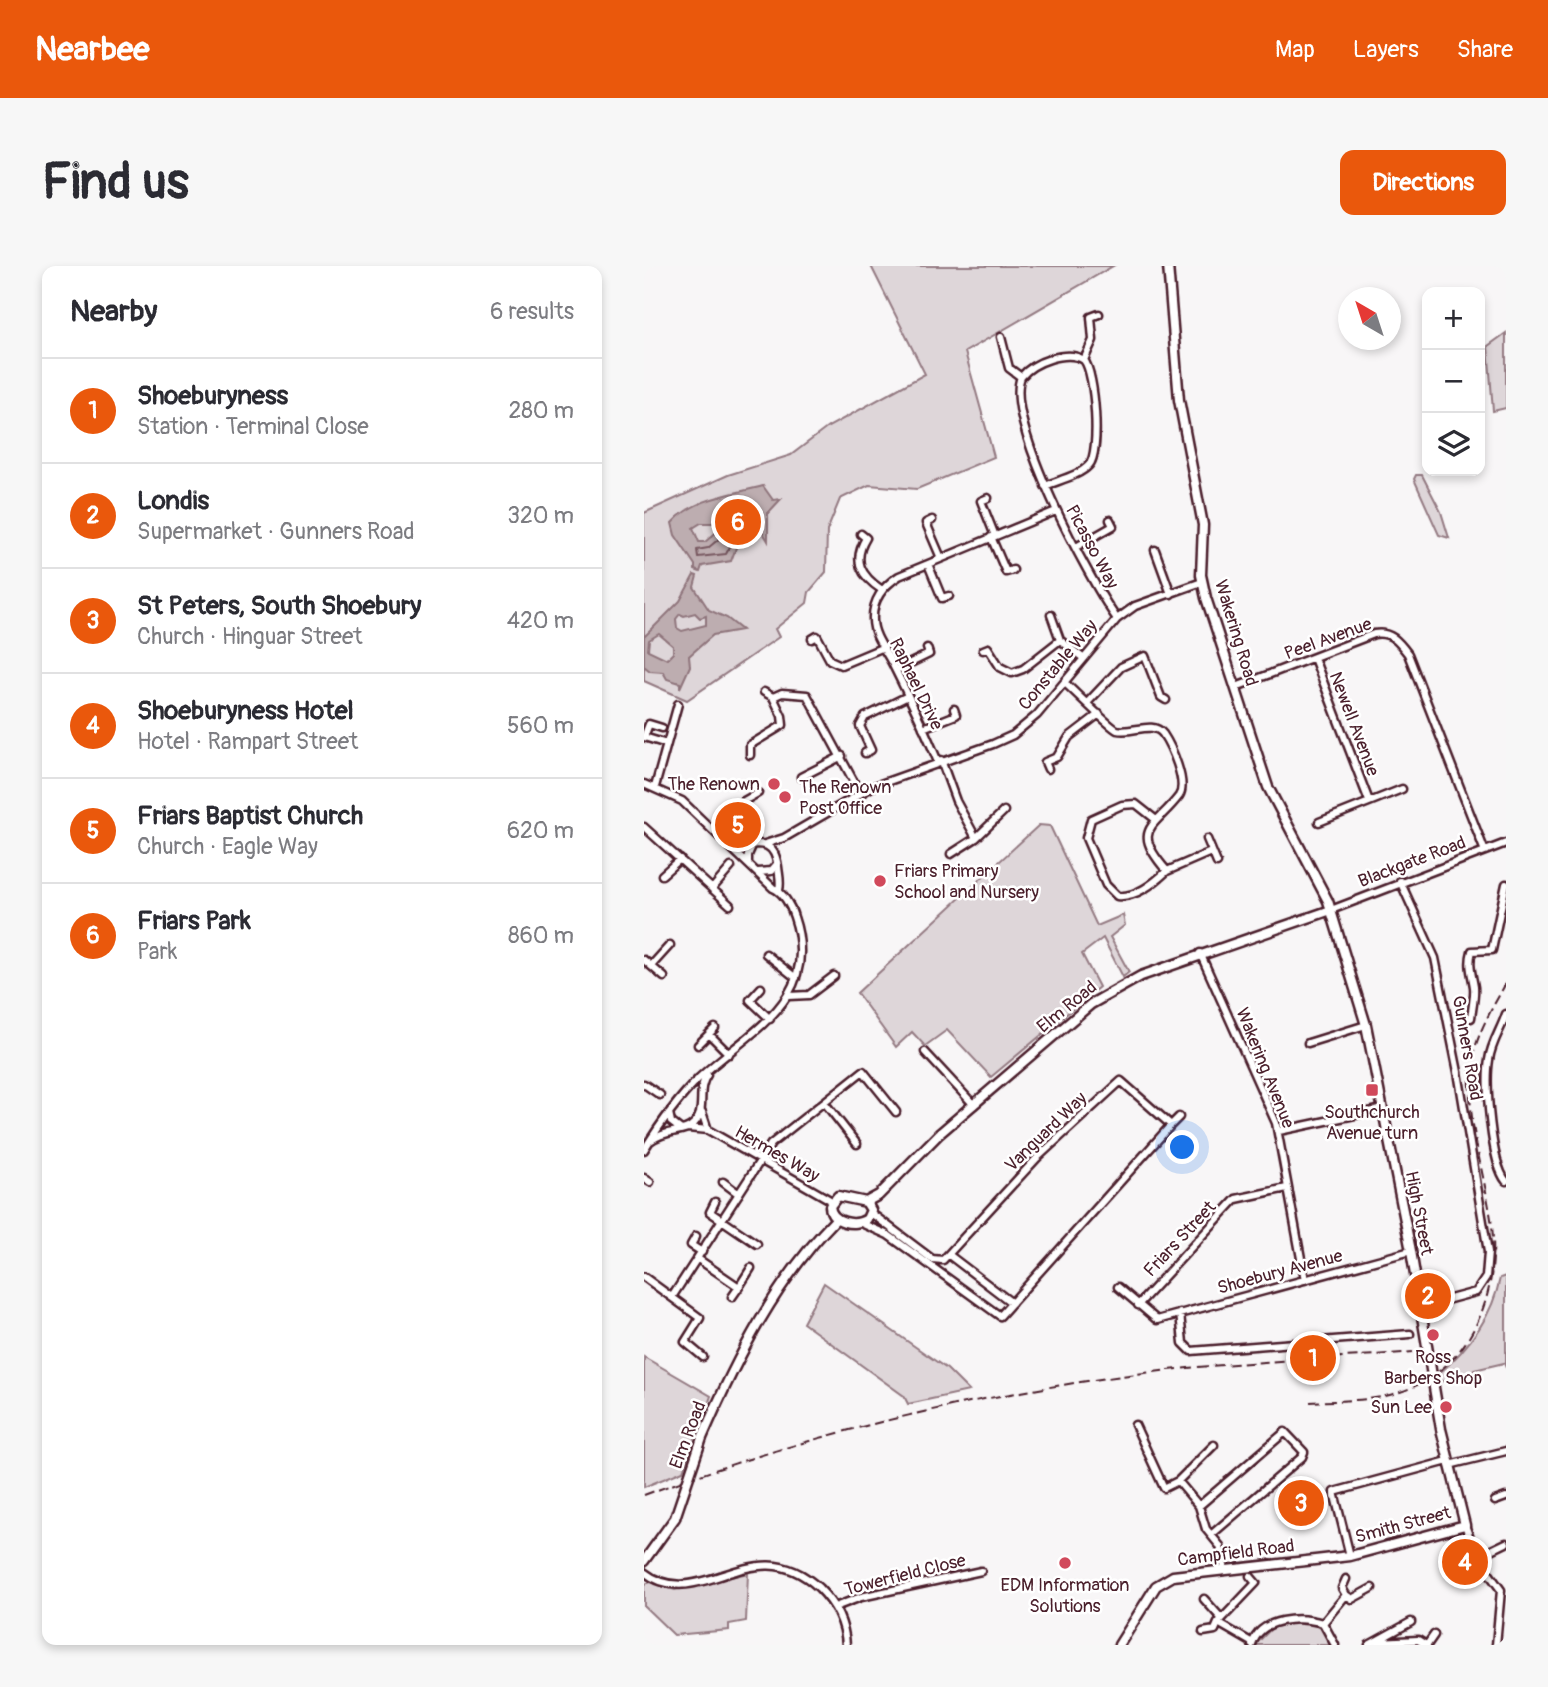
<!DOCTYPE html>
<meta charset="utf-8">
<style>
body{margin:0;font-family:Pangolin,sans-serif;background:#f7f7f7;color:#2b2b33}
.controls{position:absolute;right:21px;top:21px;display:grid;overflow:hidden;border-radius:14px;box-shadow:0 4px 10px #0003}
.controls button{width:63px;height:63px;display:grid;place-items:center;padding:0;border:0;border-bottom:2px solid #e1e1e2;background:#fff;color:#2b2b33;font:35px sans-serif}
.compass{position:absolute;left:694px;top:21px;width:63px;height:63px;border-radius:50%;background:#fff;box-shadow:0 4px 10px #0003;rotate:321deg}
.you{position:absolute;left:539px;top:882px;width:24px;height:24px;margin:-18px;border:5px solid #fff;border-radius:50%;background:#1a73e8;box-shadow:0 0 0 10px #1a73e833}
.badge{display:grid;place-items:center;width:46px;height:46px;border-radius:50%;background:#ea580c;color:#fff;font-size:23px;font-weight:700}
.pin{position:absolute;translate:-50% -50%;border:4px solid #fff;box-shadow:0 2px 7px #0006}
.list{margin:0;padding:0;list-style:none}
h2{display:flex;justify-content:space-between;align-items:center;height:91px;margin:0;padding:0 28px;font-size:30px}
h2 small{font-size:23px;font-weight:400;color:#7c7c81}
.list li{display:grid;grid-template-columns:46px 1fr auto;gap:21px;align-items:center;box-sizing:border-box;height:105px;padding:0 28px;border-top:2px solid #e1e1e2}
.list b{display:block;font-size:26px;white-space:nowrap}
.list p{margin:0;font-size:23px;white-space:nowrap;color:#7c7c81}
.list em{font-size:23px;font-style:normal;color:#7c7c81}
.icon{flex:none;width:38px;height:38px;fill:none;stroke:currentColor;stroke-width:2;stroke-linecap:round;stroke-linejoin:round}
.map{position:relative;flex:none;width:862px;height:1379px;overflow:hidden;border-radius:14px}
header{display:flex;align-items:center;gap:42px;box-sizing:border-box;height:98px;padding:0 35px;background:#ea580c;color:#fff}
header strong{font-size:33px}
nav{display:flex;gap:38px;margin-inline-start:auto;font-size:24px}
.intro{display:flex;align-items:center;justify-content:space-between;box-sizing:border-box;height:168px;padding:0 42px}
h1{margin:0;font-size:49px}
.button{padding:18px 32px;border-radius:14px;background:#ea580c;color:#fff;font-size:24px;font-weight:700}
main{display:flex;gap:42px;padding:0 42px}
aside{flex:1;background:#fff;border-radius:14px;box-shadow:0 4px 10px #0003}
.map>svg:first-child{display:block}
.green{fill:#ded6d9;stroke:#947a82;stroke-width:2}
.water{fill:#bdadb0;stroke:#8f747b;stroke-width:2;fill-rule:evenodd}
.lines{fill:none;stroke-linecap:round;stroke-linejoin:round}
.shore{stroke:#785860;stroke-width:2}
.minor-casing{stroke:#4a1f2b;stroke-width:11}
.tertiary-casing{stroke:#4a1f2b;stroke-width:13}
.minor{stroke:#fff;stroke-width:6}
.tertiary{stroke:#fff;stroke-width:8}
.rail{stroke:#4a1f2b;stroke-width:2;stroke-dasharray:10 5;stroke-linecap:butt}
.tertiary-bridge-casing{stroke:#4a1f2b;stroke-width:13;stroke-linecap:butt}
.tertiary-bridge{stroke:#fff;stroke-width:8}
.poi-dot{fill:#d1495b;stroke:#fff;stroke-width:2.5}
.labels{text-anchor:middle;dominant-baseline:central;stroke-width:5;stroke-linejoin:round;paint-order:stroke}
.street-label{font-size:18px;fill:#4a1f2b;stroke:#fff}
.poi-label{font-size:18px;fill:#4a1f2b;stroke:#fff}
</style>
<header>
<strong>Nearbee</strong>
<nav><a>Map</a><a>Layers</a><a>Share</a></nav>
</header>
<div class="intro"><h1>Find us</h1><a class="button">Directions</a></div>
<main>
<aside>
<h2>Nearby<small>6 results</small></h2>
<ul class="list">
<li><span class="badge">1</span><div><b>Shoeburyness</b><p>Station · Terminal Close</p></div><em>280 m</em></li>
<li><span class="badge">2</span><div><b>Londis</b><p>Supermarket · Gunners Road</p></div><em>320 m</em></li>
<li><span class="badge">3</span><div><b>St Peters, South Shoebury</b><p>Church · Hinguar Street</p></div><em>420 m</em></li>
<li><span class="badge">4</span><div><b>Shoeburyness Hotel</b><p>Hotel · Rampart Street</p></div><em>560 m</em></li>
<li><span class="badge">5</span><div><b>Friars Baptist Church</b><p>Church · Eagle Way</p></div><em>620 m</em></li>
<li><span class="badge">6</span><div><b>Friars Park</b><p>Park</p></div><em>860 m</em></li>
</ul>
</aside>
<div class="map">
<svg width="862" height="1379" viewBox="0 0 862 1379">
<rect width="100%" height="100%" fill="#f8f6f7"/>
<filter id="ink" filterUnits="userSpaceOnUse"><feTurbulence type="fractalNoise" baseFrequency=".0143" numOctaves="2"/><feDisplacementMap in="SourceGraphic" scale="14" xChannelSelector="R" yChannelSelector="G"/><feConvolveMatrix kernelMatrix="1 2 1 2 8 2 1 2 1" color-interpolation-filters="sRGB"/></filter>
<g filter="url(#ink)">
<path class="green" d="M227 0H469L321 86 350 191 273 223 225 219 196 233 183 265 182 306 165 326 163 337 131 363 135 371 43 434 0 415V247L84 209 147 189 184 161 281 108Z
M862 67V142L849 145 844 80Z
M772 209H778L797 246 805 272 795 269 770 213Z
M395 559 406 560 453 660 479 649 481 659 466 671 485 706 479 711 459 672 438 688 455 721 347 811 303 764 281 780 268 766 252 781 213 727Z
M862 1010V1102L860 1097 830 1104 831 1109 794 1116 793 1109C824 1083 848 1052 856 1012Z
M180 1017 303 1103 325 1125 264 1138 260 1130 159 1057Z
M0 1091 67 1130 39 1205 0 1221Z
M104 1307 102 1355 85 1358V1364L30 1369 0 1340V1318L7 1316 31 1324Z
M657 1355 677 1360 687 1379H611L628 1362Z"/>
<path class="water" d="M119 220 129 234 137 233 124 247V275L115 260 93 279 87 295 58 300 56 306 51 304V299L31 269 28 257C49 232 90 228 119 220ZM57 257H75L76 263 61 276H55L49 262Z
M50 309 53 310 50 321 65 344 83 352 98 364 69 369 45 390 46 400 36 422V417L23 413 19 406 6 405 0 400V371L36 335ZM51 347 56 352 62 350V359L38 365 33 362 32 353 36 348 40 350ZM15 368 29 380V387L23 393 4 384 5 374Z"/>
<g class="lines">
<path class="shore" d="M82 267 91 271 82 288 54 291 53 284 64 282Z"/>
<g class="minor-casing">
<path id="minor" d="M357 71 365 102 377 111C359 154 445 314 473 353
M377 111C389 96 423 83 440 94L449 74 447 51 455 48
M401 220C415 214 435 210 445 199 457 186 451 107 440 94
M344 232 337 235 351 270
M288 254 282 257 297 292
M217 268 222 272C208 295 217 310 238 324
M347 271 362 306 369 304
M432 281 469 260 466 254
M511 284 527 328
M284 298 298 332 305 330
M407 349 416 374
M168 373 173 370 186 394 197 399 240 381
M339 384 344 382 356 401 368 407 379 403 416 374 439 392
M670 392 725 535
M252 404 285 388 283 382
M421 417C431 426 466 461 473 464 488 468 509 454 519 468 527 480 544 517 535 530 511 562 485 562 523 605L567 586
M592 421 730 368C747 365 755 376 764 388L840 583
M120 426 129 431 138 427 163 429 216 527
M444 436 477 401 501 390 517 431 522 434
M279 462 312 449 310 443
M0 471 5 458 18 462
M0 471 23 478
M221 487 227 484 216 460 221 451 264 430
M106 489V479L139 459 138 450 129 431
M297 494 312 535 332 572 307 588
M294 496C281 464 266 433 251 403 244 387 229 371 229 354 228 335 239 320 255 310L412 245
M404 503 401 496 413 491 425 471 455 448
M157 511 198 490
M0 518 38 535 129 622C139 626 147 640 150 651 178 734 105 765 55 812 33 834 16 858 0 884
M11 521 34 438
M511 553 492 538 478 539 447 553 442 572 462 619 473 630C492 632 510 617 523 605
M675 556 758 523
M0 561 86 639
M70 565 91 540 114 527
M332 572 360 545
M563 573 573 597
M121 578 140 572 228 521 349 478 369 469 393 449 473 353 491 340 558 316
M86 579C112 579 130 570 134 601 135 610 137 616 135 624
M104 598V589L108 580
M114 606 127 605 133 598
M18 609 36 593
M756 615 791 692 814 806 844 986 842 1011 832 1026 776 1041
M68 623 87 601
M687 644 862 577
M556 687 632 857 661 1014
M122 688 152 712
M0 694 20 711
M7 700 26 679
M117 722 106 734 126 753
M145 730 165 729 190 710
M862 748C857 764 847 777 845 794 841 818 847 897 862 915
M827 752C828 743 831 730 830 721 828 708 824 699 828 685L848 684 862 618
M65 768 85 788
M664 777 722 759
M54 779 71 762
M281 786 330 839
M0 818 16 829
M180 836 213 878
M58 846 64 864
M25 847 27 856 36 863
M527 859 535 851
M44 862 64 864 188 935
M635 865 739 843
M6 875C23 863 38 867 47 860 65 847 51 825 63 809
M0 912 6 916
M79 916 95 928
M71 936 66 946 113 978
M217 957 244 969 356 1050 527 859 477 815 393 892 299 994 288 993 227 947
M52 970 47 979 58 986
M305 989 368 1037
M54 993 95 1021 107 1002
M0 1011 56 1052 41 1076 59 1091
M474 1021 513 1054 767 985
M28 1031 127 878 219 805 252 846
M88 1031 95 1021
M494 1039 592 933 643 922
M536 1047 539 1077 547 1085 766 1068
M491 1159 520 1222 534 1215 555 1240 562 1263 576 1280 581 1304
M805 1199 862 1185
M534 1215 570 1179
M851 1235 862 1231
M555 1240 641 1166 660 1186 658 1191 567 1269
M821 1259 833 1291 857 1324 852 1379
M706 1290 690 1226 804 1195
M833 1291 862 1277
M0 1306C56 1350 110 1260 175 1322 191 1338 201 1357 202 1379
M702 1329 708 1333 728 1322
M560 1333 577 1352
M191 1341 217 1331 337 1305
M574 1357 612 1317 606 1310
M679 1357 702 1329 698 1322 702 1313
M559 1366 571 1364 574 1357 607 1376
M734 1376 774 1374 782 1379
M608 1379C616 1351 656 1350 679 1357L691 1379
M725 1379 767 1356
M783 1379 790 1369"/>
</g>
<g class="tertiary-casing">
<path id="tertiary" d="M194 930 222 936 227 944 223 953C211 961 187 957 186 940Z
M222 936 235 929 295 868 447 738 497 710 687 644
M58 1172C92 1093 132 1014 192 953
M0 1295 31 1252
M475 1379 512 1320 529 1310 706 1290 821 1259 797 1163 767 985 722 759 684 635 624 521 562 332 557 309 559 259 535 134 524 0"/>
</g>
<use href="#minor" class="minor"/>
<use href="#tertiary" class="tertiary"/>
<path class="rail" d="M666 1136C696 1134 727 1136 756 1126 829 1102 858 1023 847 953 840 907 824 858 826 811 828 775 845 748 862 717
M0 1229C169 1166 346 1125 525 1104 606 1095 688 1093 769 1086"/>
<g class="tertiary-bridge-casing">
<path id="tertiary-bridge" d="M31 1252 58 1172"/>
</g>
<use href="#tertiary-bridge" class="tertiary-bridge"/>
</g>
</g>
<g class="poi-dot">
<circle cx="130" cy="518" r="7"/>
<circle cx="141" cy="531" r="7"/>
<circle cx="236" cy="615" r="7"/>
<rect x="721" y="817" width="14" height="14" rx="3.5"/>
<circle cx="789" cy="1069" r="7"/>
<circle cx="802" cy="1141" r="7"/>
<circle cx="421" cy="1297" r="7"/>
</g>
<g class="labels">
<g class="street-label">
<text transform="translate(448 281) rotate(62)">Picasso Way</text>
<text transform="translate(592 367) rotate(73)">Wakering Road</text>
<text transform="translate(684 373) rotate(-20)">Peel Avenue</text>
<text transform="translate(414 399) rotate(-50)">Constable Way</text>
<text transform="translate(272 418) rotate(64)">Raphael Drive</text>
<text transform="translate(710 458) rotate(69)">Newell Avenue</text>
<text transform="translate(768 596) rotate(-21)">Blackgate Road</text>
<text transform="translate(423 741) rotate(-39)">Elm Road</text>
<text transform="translate(823 782) rotate(80)">Gunners Road</text>
<text transform="translate(621 802) rotate(68)">Wakering Avenue</text>
<text transform="translate(402 866) rotate(-44)">Vanguard Way</text>
<text transform="translate(133 888) rotate(30)">Hermes Way</text>
<text transform="translate(775 947) rotate(79)">High Street</text>
<text transform="translate(536 973) rotate(-47)">Friars Street</text>
<text transform="translate(636 1006) rotate(-15)">Shoebury Avenue</text>
<text transform="translate(44 1169) rotate(-69)">Elm Road</text>
<text transform="translate(759 1259) rotate(-15)">Smith Street</text>
<text transform="translate(592 1287) rotate(-7)">Campfield Road</text>
<text transform="translate(261 1309) rotate(-14)">Towerfield Close</text>
</g>
<g class="poi-label">
<text x="116" y="518" text-anchor="end">The Renown</text>
<text x="155" y="521" text-anchor="start">The Renown<tspan x="155" dy="21">Post Office</tspan></text>
<text x="250" y="605" text-anchor="start">Friars Primary<tspan x="250" dy="21">School and Nursery</tspan></text>
<text x="728" y="846">Southchurch<tspan x="728" dy="21">Avenue turn</tspan></text>
<text x="789" y="1091">Ross<tspan x="789" dy="21">Barbers Shop</tspan></text>
<text x="788" y="1141" text-anchor="end">Sun Lee</text>
<text x="421" y="1319">EDM Information<tspan x="421" dy="21">Solutions</tspan></text>
</g>
</g>
</svg>
<div class="controls">
<button>+</button>
<button>−</button>
<button><svg class="icon" aria-label="layers" viewBox="0 0 24 24"><path d="M12 4l9 5-9 5-9-5zM3 14l9 5 9-5"/></svg></button>
</div>
<svg class="compass" viewBox="-18 -18 36 36"><path d="M0-13l5 13h-10z" fill="#e53935"/><path d="M0 13l5-13h-10z" fill="#7c7c81"/></svg>
<div class="you"></div>
<div class="pin badge" style="left:669px;top:1092px">1</div>
<div class="pin badge" style="left:784px;top:1030px">2</div>
<div class="pin badge" style="left:657px;top:1237px">3</div>
<div class="pin badge" style="left:821px;top:1296px">4</div>
<div class="pin badge" style="left:94px;top:559px">5</div>
<div class="pin badge" style="left:94px;top:256px">6</div>
</div>
</main>
